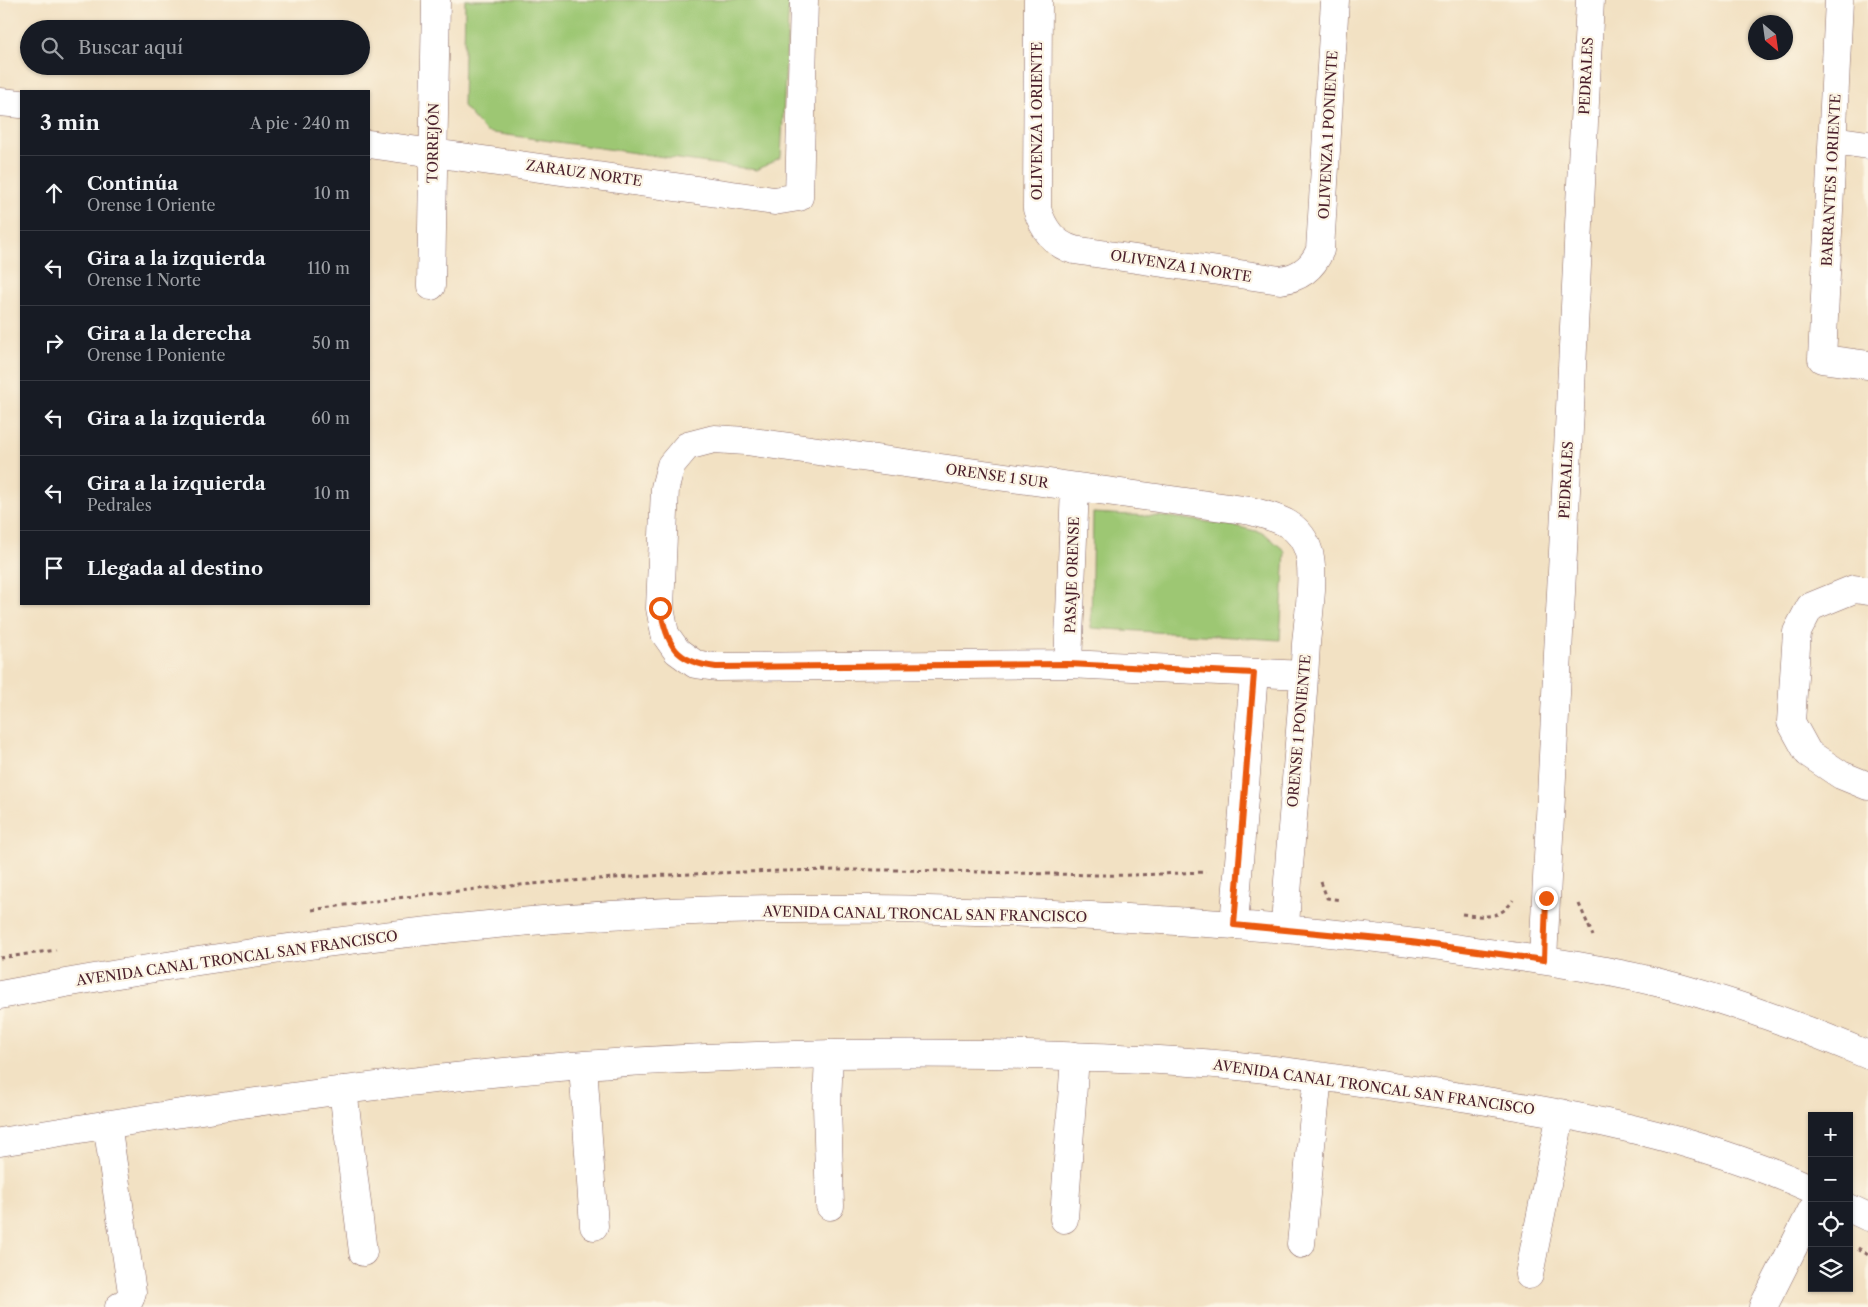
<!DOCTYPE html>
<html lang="es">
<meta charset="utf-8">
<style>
body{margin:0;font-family:"Libre Caslon Text",serif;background:#242831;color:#f1f3f6}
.controls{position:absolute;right:15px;bottom:15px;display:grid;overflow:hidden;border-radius:0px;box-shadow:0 1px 4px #0004}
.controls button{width:45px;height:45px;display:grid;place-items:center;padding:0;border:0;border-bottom:1px solid #363941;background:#171b24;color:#f1f3f6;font:25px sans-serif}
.compass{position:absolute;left:1748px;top:15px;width:45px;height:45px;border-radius:50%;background:#171b24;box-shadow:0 1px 4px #0004;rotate:151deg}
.stop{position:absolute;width:15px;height:15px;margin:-11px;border:4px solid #ea580c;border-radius:50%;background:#fff}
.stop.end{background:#ea580c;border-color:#fff;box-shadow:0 1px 5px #0008}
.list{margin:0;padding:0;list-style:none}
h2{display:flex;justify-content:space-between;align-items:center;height:65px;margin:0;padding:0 20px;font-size:21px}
h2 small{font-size:16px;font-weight:400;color:#9ea1a6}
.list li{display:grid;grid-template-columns:32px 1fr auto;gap:15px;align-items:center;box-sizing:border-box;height:75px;padding:0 20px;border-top:1px solid #363941}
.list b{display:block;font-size:19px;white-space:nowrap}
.list p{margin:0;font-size:16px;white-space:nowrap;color:#9ea1a6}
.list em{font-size:16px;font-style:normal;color:#9ea1a6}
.icon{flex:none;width:28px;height:28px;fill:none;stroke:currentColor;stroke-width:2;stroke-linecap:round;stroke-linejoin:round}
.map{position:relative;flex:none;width:1868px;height:1307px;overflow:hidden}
.search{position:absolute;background:#171b24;box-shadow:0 1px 4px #0004;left:20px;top:20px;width:350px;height:55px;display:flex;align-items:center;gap:12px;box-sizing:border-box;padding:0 18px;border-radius:28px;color:#9ea1a6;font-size:19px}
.panel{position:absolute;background:#171b24;box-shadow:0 1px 4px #0004;left:20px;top:90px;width:350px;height:515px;border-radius:0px}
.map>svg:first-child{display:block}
.green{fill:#9dc773;stroke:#74734f}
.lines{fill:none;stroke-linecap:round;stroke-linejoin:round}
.minor-casing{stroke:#856360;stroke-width:29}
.path{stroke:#856360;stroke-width:3;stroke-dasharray:4 4;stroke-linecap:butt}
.minor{stroke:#fff;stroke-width:28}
.route{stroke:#ea580c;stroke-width:6}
.labels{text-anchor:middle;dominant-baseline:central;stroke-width:4.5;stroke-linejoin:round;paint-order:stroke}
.street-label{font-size:14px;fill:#4a1f2b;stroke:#fcf5e5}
</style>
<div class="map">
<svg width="1868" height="1307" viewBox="0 0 1868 1307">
<rect width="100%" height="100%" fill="#fcf5e5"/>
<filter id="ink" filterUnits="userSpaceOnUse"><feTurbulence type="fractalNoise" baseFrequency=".02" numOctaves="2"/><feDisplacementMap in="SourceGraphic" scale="10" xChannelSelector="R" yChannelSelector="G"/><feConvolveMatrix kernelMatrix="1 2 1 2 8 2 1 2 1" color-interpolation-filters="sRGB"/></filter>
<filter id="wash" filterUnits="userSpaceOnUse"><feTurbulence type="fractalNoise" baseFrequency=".0096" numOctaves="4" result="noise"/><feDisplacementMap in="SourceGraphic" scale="20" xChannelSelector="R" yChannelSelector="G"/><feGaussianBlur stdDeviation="1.12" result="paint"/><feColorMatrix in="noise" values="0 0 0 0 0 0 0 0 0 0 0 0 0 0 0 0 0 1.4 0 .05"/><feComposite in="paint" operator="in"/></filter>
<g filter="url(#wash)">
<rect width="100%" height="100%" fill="#f2e1c3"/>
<path class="green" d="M465 0H789L781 157 757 170 486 132 463 106Z
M1093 513 1169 517 1231 525 1264 533 1285 551 1280 640 1091 628Z"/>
</g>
<g filter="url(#ink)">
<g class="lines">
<g class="minor-casing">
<path id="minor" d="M1038 0 1037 209C1043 228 1053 244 1074 250L1280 280C1299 278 1313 268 1320 250L1335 0
M1839 0 1822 359 1868 365
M0 102 21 104
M1833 140 1868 145
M369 144 774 201 799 197 804 0
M431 286 436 0
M1868 591 1854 589 1810 607 1797 632 1791 722 1808 753 1841 775 1868 786
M1068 664 1075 487
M1234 925 1254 673
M1285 928C1290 833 1301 739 1306 644 1308 620 1315 575 1309 553 1301 523 1277 518 1251 511L746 441 714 439 687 446 671 465 665 488 660 608 665 634 677 651 695 664 716 667 1068 664 1304 675
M1543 960 1590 0
M0 995C184 960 369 934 555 919 765 902 981 908 1191 922 1286 928 1381 937 1475 951 1544 960 1613 970 1680 988 1745 1006 1807 1029 1868 1055
M829 1054 827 1106 830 1206
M583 1065 594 1226
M343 1090 363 1252
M107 1124 132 1292 130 1299 119 1307
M0 1142C194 1110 388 1080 584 1065 719 1055 854 1052 989 1054 1072 1056 1155 1058 1238 1066 1289 1071 1341 1079 1393 1087 1535 1107 1680 1129 1812 1189
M1849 1208 1868 1217
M1064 1219 1075 1056
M1301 1244 1318 1076
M1529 1275 1561 1113
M1763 1307 1812 1210"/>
</g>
<path class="path" d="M1321 882 1327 898 1341 900
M1579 904 1593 936
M312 910C486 883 665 872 841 870 929 869 1015 874 1103 875 1137 876 1172 873 1206 872
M1462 914C1482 917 1501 920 1513 900
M0 958 56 950
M1858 1248 1868 1255"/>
<use href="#minor" class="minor"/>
</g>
</g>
<g class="lines" filter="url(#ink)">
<path class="route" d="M660 608C668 646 675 662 716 667L1068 664 1254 673 1234 925 1411 942 1544 960 1546 898"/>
</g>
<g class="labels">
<g class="street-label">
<text transform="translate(1586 76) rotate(-87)">PEDRALES</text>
<text transform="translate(1037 121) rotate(-90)">OLIVENZA 1 ORIENTE</text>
<text transform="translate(1328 135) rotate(-87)">OLIVENZA 1 PONIENTE</text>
<text transform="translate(433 143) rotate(-89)">TORREJÓN</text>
<text transform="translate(584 173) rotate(8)">ZARAUZ NORTE</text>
<text transform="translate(1831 180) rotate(-87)">BARRANTES 1 ORIENTE</text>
<text transform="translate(1181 266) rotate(9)">OLIVENZA 1 NORTE</text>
<text transform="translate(997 476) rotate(8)">ORENSE 1 SUR</text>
<text transform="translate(1566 480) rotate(-87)">PEDRALES</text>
<text transform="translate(1072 575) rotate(-88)">PASAJE ORENSE</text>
<text transform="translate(1299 731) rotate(-85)">ORENSE 1 PONIENTE</text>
<text transform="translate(925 914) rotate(1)">AVENIDA CANAL TRONCAL SAN FRANCISCO</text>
<text transform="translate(237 958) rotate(-8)">AVENIDA CANAL TRONCAL SAN FRANCISCO</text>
<text transform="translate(1374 1087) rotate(8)">AVENIDA CANAL TRONCAL SAN FRANCISCO</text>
</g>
</g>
</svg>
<div class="controls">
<button>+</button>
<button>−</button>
<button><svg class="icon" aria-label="locate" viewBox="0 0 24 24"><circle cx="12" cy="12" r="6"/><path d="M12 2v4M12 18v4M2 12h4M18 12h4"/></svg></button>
<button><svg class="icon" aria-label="layers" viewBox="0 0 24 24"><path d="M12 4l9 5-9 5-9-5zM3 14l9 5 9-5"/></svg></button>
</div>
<svg class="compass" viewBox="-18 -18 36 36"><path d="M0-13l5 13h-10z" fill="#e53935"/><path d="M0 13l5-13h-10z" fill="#9ea1a6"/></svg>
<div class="stop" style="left:660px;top:608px"></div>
<div class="stop end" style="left:1546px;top:898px"></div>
<div class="search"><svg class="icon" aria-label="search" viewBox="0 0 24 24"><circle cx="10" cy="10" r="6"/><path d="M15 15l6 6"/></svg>Buscar aquí</div>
<section class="panel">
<h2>3 min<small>A pie · 240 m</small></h2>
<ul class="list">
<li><svg class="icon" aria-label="ahead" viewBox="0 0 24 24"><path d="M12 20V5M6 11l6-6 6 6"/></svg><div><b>Continúa</b><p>Orense 1 Oriente</p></div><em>10 m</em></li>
<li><svg class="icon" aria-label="left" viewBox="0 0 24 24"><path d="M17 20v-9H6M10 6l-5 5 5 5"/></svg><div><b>Gira a la izquierda</b><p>Orense 1 Norte</p></div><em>110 m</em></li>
<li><svg class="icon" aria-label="right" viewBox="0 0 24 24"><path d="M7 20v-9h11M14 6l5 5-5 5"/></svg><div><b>Gira a la derecha</b><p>Orense 1 Poniente</p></div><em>50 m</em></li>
<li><svg class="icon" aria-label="left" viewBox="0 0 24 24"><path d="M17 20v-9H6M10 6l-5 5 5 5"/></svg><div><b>Gira a la izquierda</b></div><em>60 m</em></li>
<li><svg class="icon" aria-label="left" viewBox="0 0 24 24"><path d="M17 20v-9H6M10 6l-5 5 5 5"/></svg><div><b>Gira a la izquierda</b><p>Pedrales</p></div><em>10 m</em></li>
<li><svg class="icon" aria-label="arrive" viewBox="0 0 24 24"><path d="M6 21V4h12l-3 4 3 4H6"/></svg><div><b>Llegada al destino</b></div></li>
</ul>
</section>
</div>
